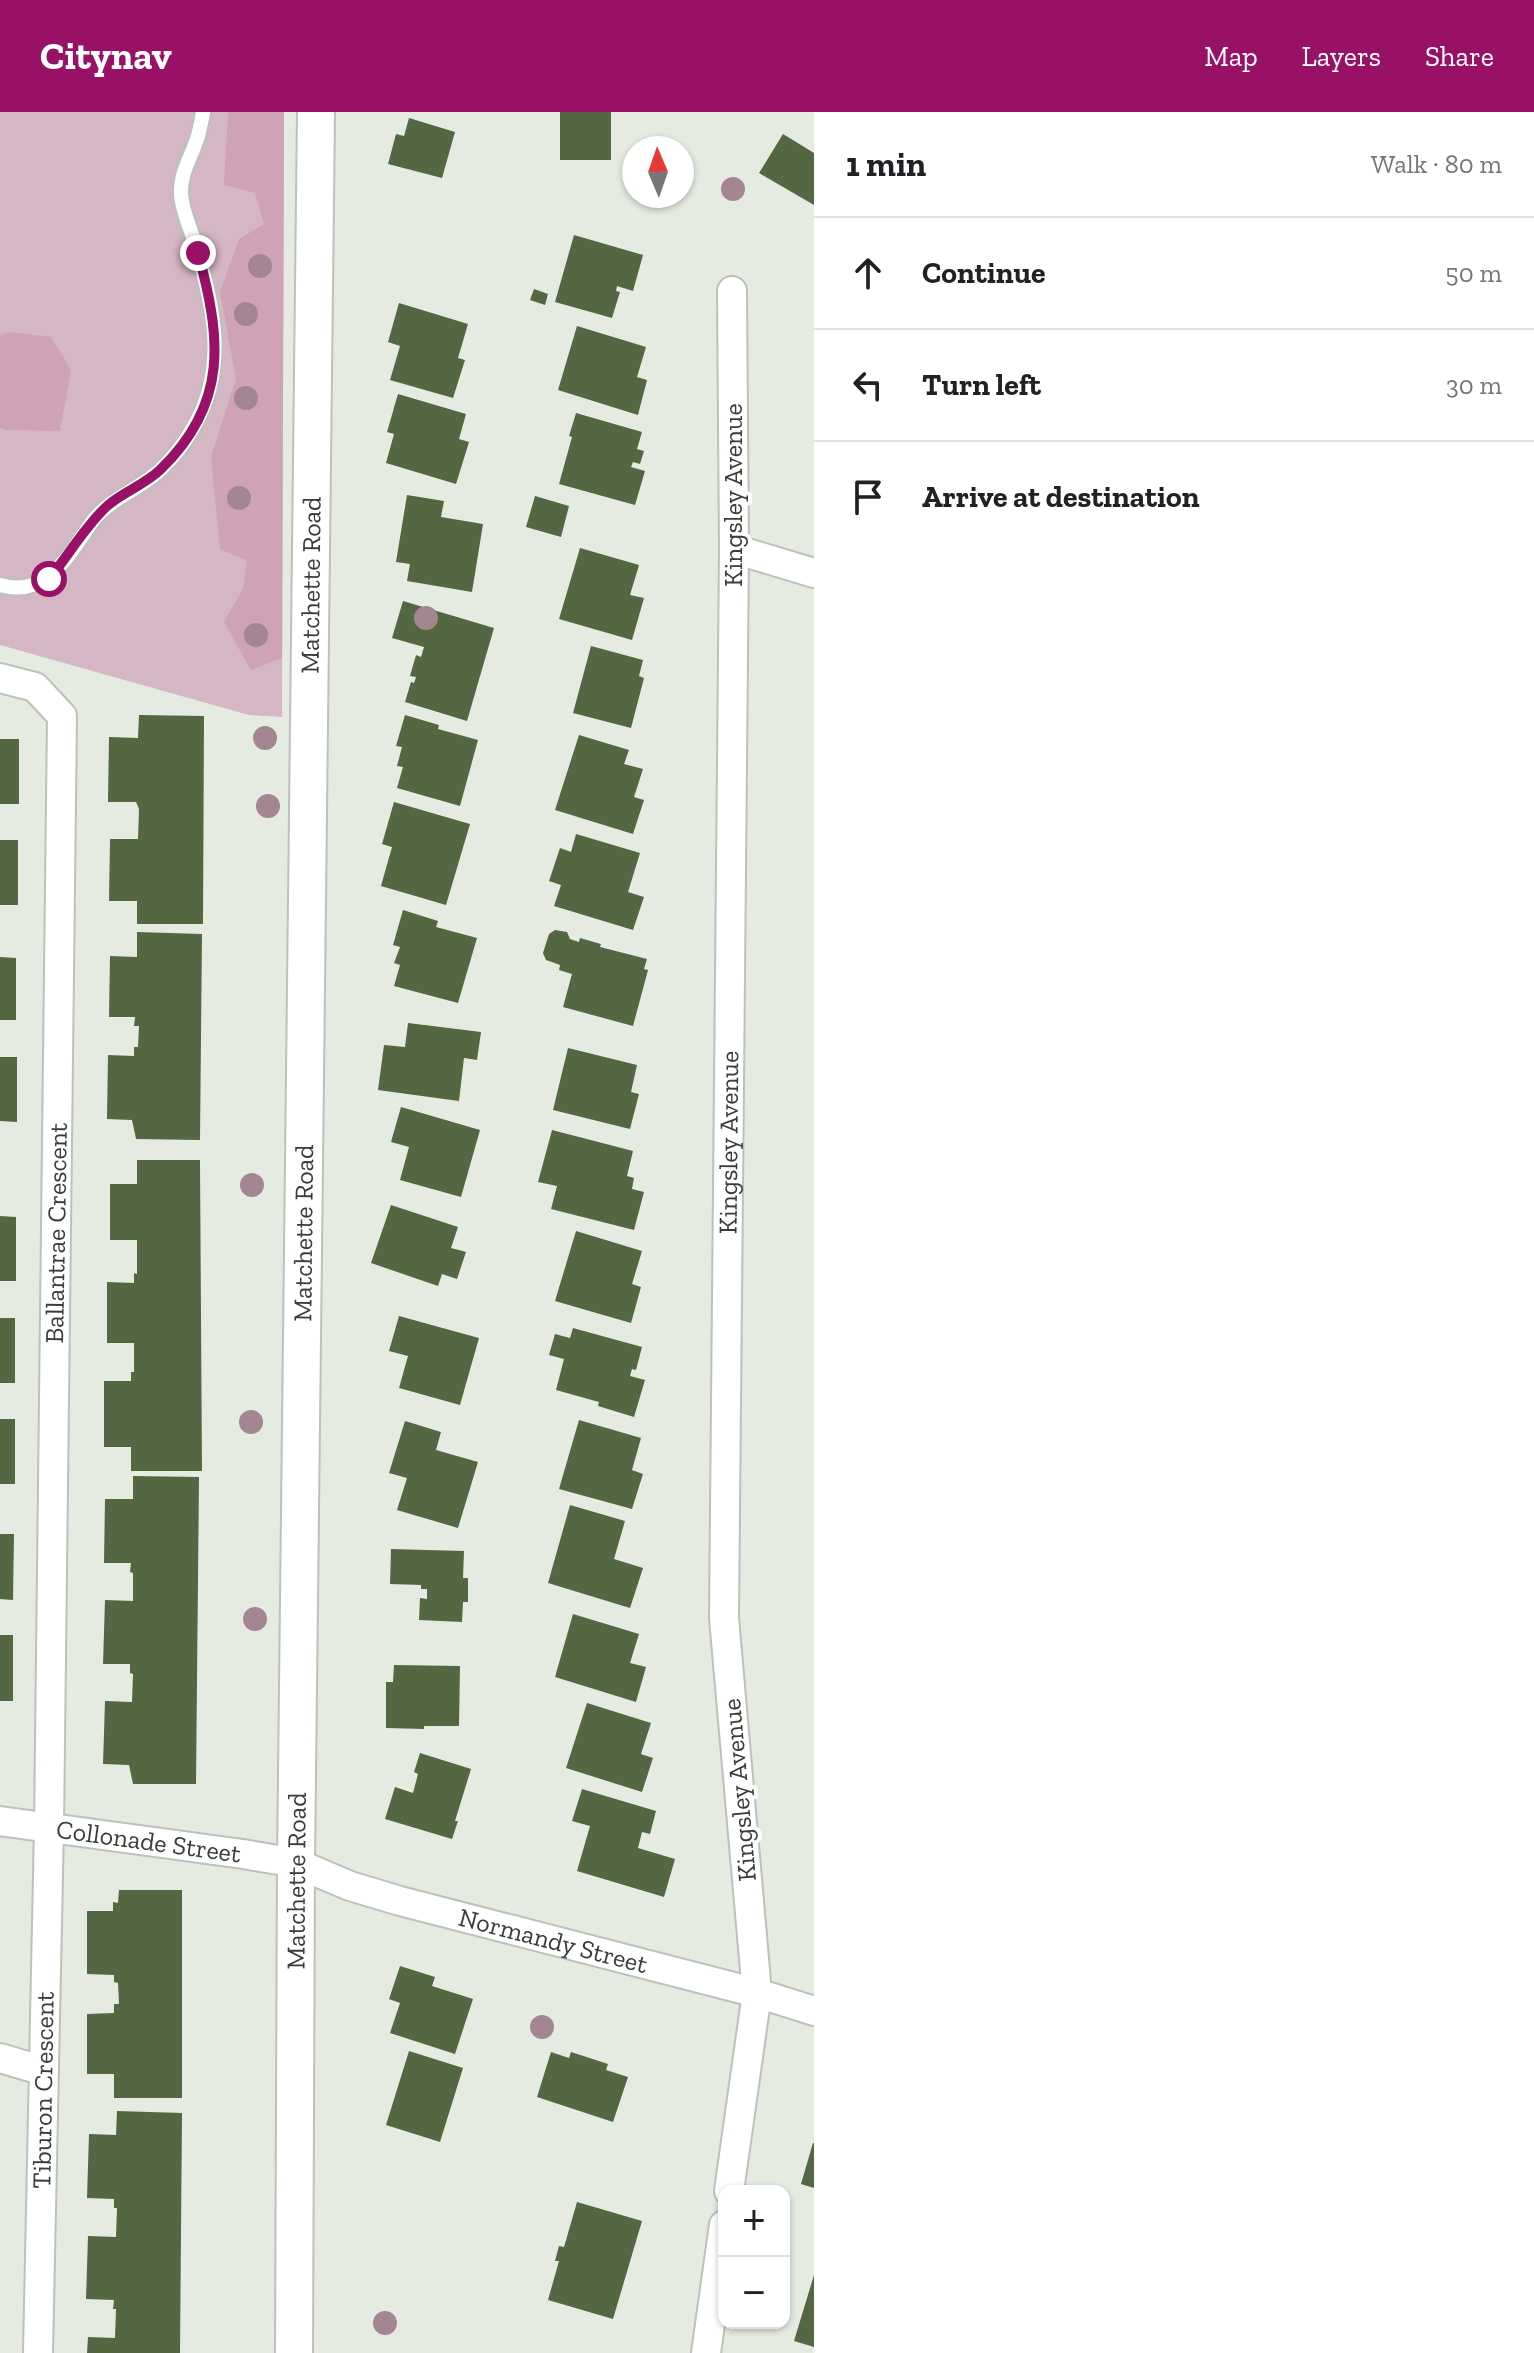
<!DOCTYPE html>
<meta charset="utf-8">
<style>
body{margin:0;font-family:"Zilla Slab",serif;background:#f2f2f2;color:#202124}
.controls{position:absolute;right:24px;bottom:24px;display:grid;overflow:hidden;border-radius:16px;box-shadow:0 2px 6px #0004}
.controls button{width:72px;height:72px;display:grid;place-items:center;padding:0;border:0;border-bottom:2px solid #e0e0e0;background:#fff;color:#202124;font:40px sans-serif}
.compass{position:absolute;left:622px;top:24px;width:72px;height:72px;border-radius:50%;background:#fff;box-shadow:0 2px 6px #0004;rotate:358deg}
.stop{position:absolute;width:24px;height:24px;margin:-18px;border:6px solid #981166;border-radius:50%;background:#fff}
.stop.end{background:#981166;border-color:#fff;box-shadow:0 2px 8px #0008}
.list{margin:0;padding:0;list-style:none}
h2{display:flex;justify-content:space-between;align-items:center;height:104px;margin:0;padding:0 32px;font-size:34px}
h2 small{font-size:26px;font-weight:400;color:#757577}
.list li{display:grid;grid-template-columns:52px 1fr auto;gap:24px;align-items:center;box-sizing:border-box;height:112px;padding:0 32px;border-top:2px solid #e0e0e0}
.list b{display:block;font-size:30px;white-space:nowrap}
.list em{font-size:26px;font-style:normal;color:#757577}
.icon{flex:none;width:44px;height:44px;fill:none;stroke:currentColor;stroke-width:2;stroke-linecap:round;stroke-linejoin:round}
.map{position:relative;flex:none;width:814px;height:2241px;overflow:hidden}
header{display:flex;align-items:center;gap:48px;box-sizing:border-box;height:112px;padding:0 40px;background:#981166;color:#fff}
header strong{font-size:38px}
nav{display:flex;gap:44px;margin-inline-start:auto;font-size:28px}
main{display:flex}
aside{flex:1;background:#fff}
.map>svg:first-child{display:block}
.green{fill:#d5b6c4}
.forest{fill:#d0a2b7}
.building{fill:#526742}
.lines{fill:none;stroke-linecap:round;stroke-linejoin:round}
.service-casing{stroke:#bcc2b9;stroke-width:18}
.minor-casing{stroke:#bcc2b9;stroke-width:32}
.tertiary-casing{stroke:#bcc2b9;stroke-width:40}
.service{stroke:#fff;stroke-width:14}
.minor{stroke:#fff;stroke-width:28}
.tertiary{stroke:#fff;stroke-width:36}
.tree{fill:#a48693}
.route{stroke:#981166;stroke-width:10}
.labels{text-anchor:middle;dominant-baseline:central;stroke-width:8;stroke-linejoin:round;paint-order:stroke}
.street-label{font-size:26px;fill:#393c38;stroke:#fff}
</style>
<header>
<strong>Citynav</strong>
<nav><a>Map</a><a>Layers</a><a>Share</a></nav>
</header>
<main>
<div class="map">
<svg width="814" height="2241" viewBox="0 0 814 2241">
<rect width="100%" height="100%" fill="#e5ebe1"/>
<path class="green" d="M0 0H284L282 605 249 603 0 533Z"/>
<path class="forest" d="M228 0H284L282 546 251 558 224 510 243 477 247 449 220 437 211 345 236 267 220 180 239 127 264 112 255 81 224 73Z
M9 220 51 225 71 258 60 319 5 318 0 316V224Z"/>
<path class="building" d="M560 0H611V48H560Z
M409 6 455 20 442 66 388 52 396 22 404 24Z
M783 22 814 41V93L759 61Z
M574 123 643 143 633 179 617 174 616 179 620 180 612 206 555 190Z
M534 177 548 182 545 193 530 188Z
M399 191 468 212 458 246 465 248 453 286 390 268 400 234 388 230Z
M577 214 646 235 637 265 647 268 638 303 558 278Z
M398 282 466 302 459 327 469 330 456 372 386 351 394 322 387 320Z
M576 301 642 320 637 337 644 339 640 352 633 350 631 355 645 359 635 393 559 372 572 325 569 324Z
M407 383 444 389 441 405 483 412 472 480 407 469 410 452 396 450Z
M535 384 569 394 561 425 526 415Z
M580 436 639 453 630 483 644 486 632 528 559 507Z
M403 489 494 516 467 609 405 590 411 570 414 571 416 565 410 564 416 543 421 545 424 535 392 526Z
M591 534 643 548 639 564 644 566 631 616 573 601Z
M139 603 204 604 203 812H137V789H109L110 727H138L139 697 136 690H108L109 625 138 626Z
M405 603 439 613 438 617 478 628 460 694 397 676 403 655 397 654 402 635 396 634Z
M579 623 629 638 624 652 643 657 634 685 644 688 633 722 555 698Z
M0 627H19V692H0Z
M394 690 470 712 446 793 381 774 392 735 382 732Z
M576 722 640 741 628 780 644 785 633 818 554 794 561 773 549 769 560 736 571 740Z
M0 728H18V793H0Z
M403 798 438 809 436 815 477 826 458 891 394 874 400 853 394 851 400 835 393 833Z
M555 818 567 820 570 827 579 830 580 826 601 832 600 835 647 847 644 857 648 858 633 914 563 895 572 862 559 858 560 853 546 848 543 841 549 822Z
M137 820 202 822 200 1028 136 1027 132 1008 107 1007 108 943 134 944V935H138L139 914H134L135 905H109L110 844 137 845Z
M0 845 16 846V908H0Z
M408 911 481 920 477 948 464 946 459 989 378 978 384 933 405 935Z
M568 936 637 953 631 980 639 982 630 1017 553 998Z
M0 945H17V1010L0 1009Z
M401 995 480 1018 461 1085 400 1068 409 1035 391 1030Z
M552 1018 633 1039 627 1064 634 1066 632 1077 644 1080 634 1118 551 1097 557 1074 538 1070Z
M137 1048H200L202 1359H131V1335H104V1269H131V1260H134V1231H107V1170L134 1171V1161L137 1162V1128H110V1072H137Z
M391 1093 458 1115 451 1136 466 1140 457 1167 442 1162 438 1174 371 1151Z
M0 1104 16 1105V1169H0Z
M576 1119 642 1139 632 1172 641 1175 631 1211 555 1189Z
M399 1204 479 1226 460 1293 399 1276 408 1244 389 1239Z
M0 1206H15V1271H0Z
M573 1216 642 1235 636 1258 632 1257 630 1264 645 1268 634 1305 598 1294 599 1290 556 1278 564 1247 549 1243 555 1222 570 1226Z
M0 1307H15V1372H0Z
M579 1308 641 1326 632 1358 643 1362 632 1397 559 1377Z
M405 1309 441 1320 436 1338 478 1350 458 1416 397 1398 407 1366 389 1361Z
M133 1364 199 1365 196 1672H133L129 1653 103 1652 105 1589 132 1590 133 1562 130 1561V1552H103L105 1488 133 1489V1461L130 1460 131 1451H104L105 1387H133Z
M570 1393 625 1409 614 1447 643 1456 630 1496 548 1471Z
M0 1422H14L13 1488 0 1487Z
M391 1437 464 1439 463 1466H468V1490H463L462 1510 419 1508 420 1486 427 1487V1477H421V1473L390 1472Z
M573 1502 639 1522 630 1551 646 1555 636 1590 555 1565Z
M0 1523H13V1589H0Z
M394 1553 460 1554 459 1614H424V1617L386 1616V1570H393Z
M587 1591 651 1611 641 1642 653 1646 642 1680 566 1656Z
M420 1641 471 1657 455 1709H458L452 1727 385 1707 395 1675 413 1681 418 1662 414 1660Z
M582 1677 656 1699 650 1722 642 1720 638 1736 675 1747 664 1785 577 1759 590 1714 572 1709Z
M119 1778H182V1986H114V1962H87V1902L114 1901V1892H119L118 1871 114 1870V1863L87 1862V1799H113V1790L118 1791Z
M400 1854 435 1865 432 1874 473 1887 455 1942 390 1921 400 1891 389 1887Z
M409 1939 463 1956 440 2030 386 2013Z
M551 1940 569 1946 571 1940 608 1952 606 1958 628 1965 613 2010 537 1985Z
M117 1999 182 2001 180 2241H87L88 2225 115 2226 116 2197H113L114 2188 86 2187 88 2124 116 2125 117 2096H114V2087L87 2086 89 2022 116 2023Z
M813 2031H814V2076L801 2072Z
M577 2090 642 2109 613 2207 548 2188 559 2149H555L559 2134 564 2135Z
M814 2163V2235L794 2229Z"/>
<g class="lines">
<g class="service-casing">
<path id="service" d="M0 473C47 487 69 442 92 410 109 387 138 378 159 359 172 347 184 332 193 316 228 257 214 196 196 134 191 118 182 99 181 82 180 60 192 44 198 24 200 16 202 8 203 0"/>
</g>
<g class="minor-casing">
<g id="minor">
<path d="M734 437 814 461"/>
<path d="M0 566 35 575 62 604 49 1715 38 2241"/>
<path id="s1" d="M0 1709 243 1742 296 1751 350 1774 400 1789 757 1881 814 1899"/>
<path d="M0 1946 44 1959"/>
<path id="s2" d="M729 2079 757 1881 724 1506 734 437 732 179"/>
<path d="M706 2241 724 2113"/>
</g>
</g>
<g class="tertiary-casing">
<g id="tertiary">
<path id="s3" d="M294 2241 296 1751 316 0"/>
</g>
</g>
<use href="#service" class="service"/>
<use href="#minor" class="minor"/>
<use href="#tertiary" class="tertiary"/>
</g>
<g class="tree">
<circle cx="733" cy="77" r="12"/>
<circle cx="260" cy="154" r="12"/>
<circle cx="246" cy="202" r="12"/>
<circle cx="246" cy="286" r="12"/>
<circle cx="239" cy="386" r="12"/>
<circle cx="426" cy="506" r="12"/>
<circle cx="256" cy="523" r="12"/>
<circle cx="265" cy="626" r="12"/>
<circle cx="268" cy="694" r="12"/>
<circle cx="252" cy="1073" r="12"/>
<circle cx="251" cy="1310" r="12"/>
<circle cx="255" cy="1507" r="12"/>
<circle cx="542" cy="1915" r="12"/>
<circle cx="385" cy="2211" r="12"/>
</g>
<g class="lines">
<path class="route" d="M49 467C68 444 84 416 106 395 122 380 145 373 161 357 229 291 221 225 198 141"/>
</g>
<g class="labels">
<g class="street-label">
<text transform="translate(733 383) rotate(-90)">Kingsley Avenue</text>
<text stroke="none"><textPath href="#s3" startOffset="1768">Matchette Road</textPath></text>
<text stroke="none"><textPath href="#s2" startOffset="1052">Kingsley Avenue</textPath></text>
<text stroke="none"><textPath href="#s3" startOffset="1120">Matchette Road</textPath></text>
<text transform="translate(56 1121) rotate(-89)">Ballantrae Crescent</text>
<text transform="translate(739 1678) rotate(-95)">Kingsley Avenue</text>
<text stroke="none"><textPath href="#s1" startOffset="150">Collonade Street</textPath></text>
<text stroke="none"><textPath href="#s3" startOffset="472">Matchette Road</textPath></text>
<text stroke="none"><textPath href="#s1" startOffset="568">Normandy Street</textPath></text>
<text transform="translate(43 1978) rotate(-89)">Tiburon Crescent</text>
</g>
</g>
</svg>
<div class="controls">
<button>+</button>
<button>−</button>
</div>
<svg class="compass" viewBox="-18 -18 36 36"><path d="M0-13l5 13h-10z" fill="#e53935"/><path d="M0 13l5-13h-10z" fill="#757577"/></svg>
<div class="stop" style="left:49px;top:467px"></div>
<div class="stop end" style="left:198px;top:141px"></div>
</div>
<aside>
<h2>1 min<small>Walk · 80 m</small></h2>
<ul class="list">
<li><svg class="icon" aria-label="ahead" viewBox="0 0 24 24"><path d="M12 20V5M6 11l6-6 6 6"/></svg><div><b>Continue</b></div><em>50 m</em></li>
<li><svg class="icon" aria-label="left" viewBox="0 0 24 24"><path d="M17 20v-9H6M10 6l-5 5 5 5"/></svg><div><b>Turn left</b></div><em>30 m</em></li>
<li><svg class="icon" aria-label="arrive" viewBox="0 0 24 24"><path d="M6 21V4h12l-3 4 3 4H6"/></svg><div><b>Arrive at destination</b></div></li>
</ul>
</aside>
</main>
